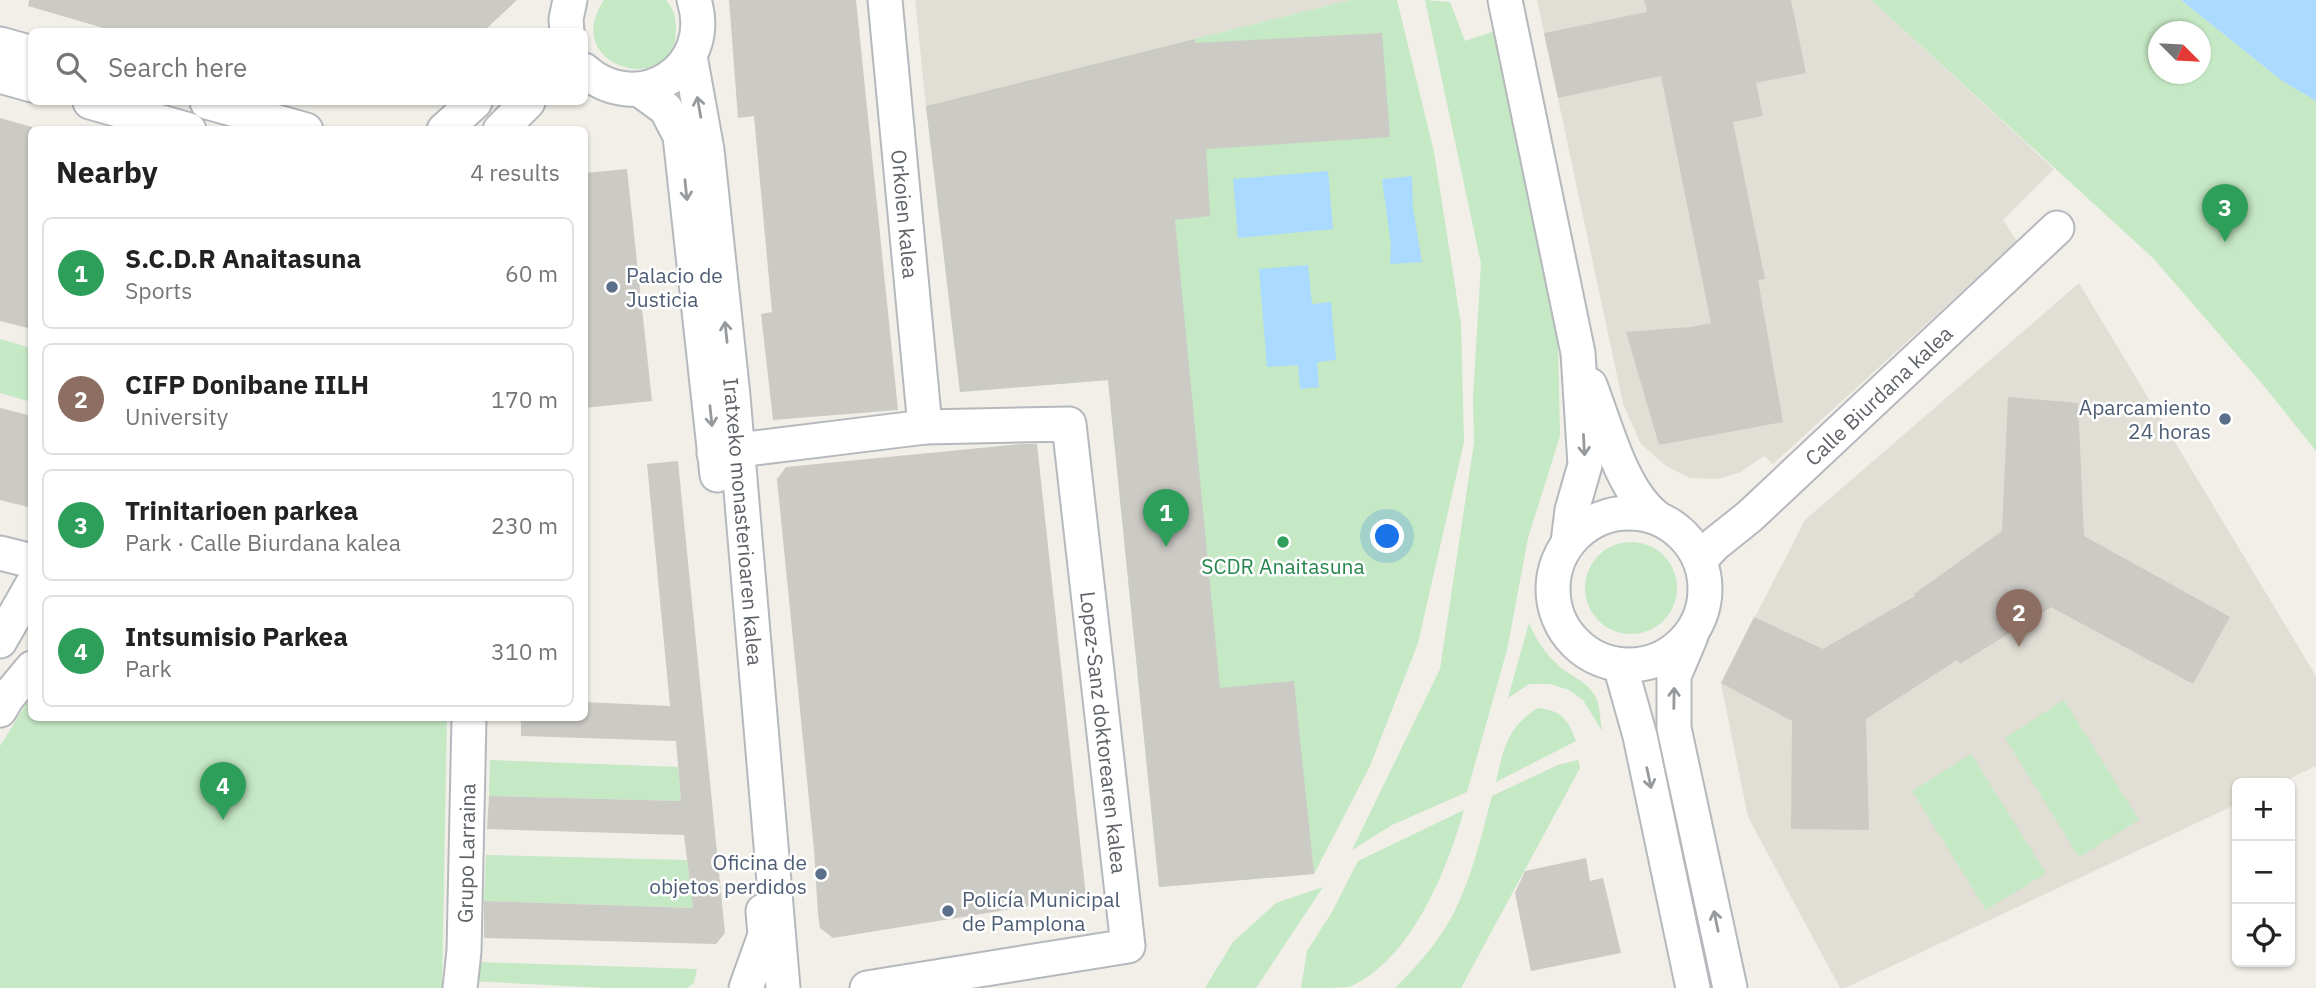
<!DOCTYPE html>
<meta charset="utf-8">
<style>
body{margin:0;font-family:"IBM Plex Sans",sans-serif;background:#f6f6f6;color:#222}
.controls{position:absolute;right:21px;bottom:21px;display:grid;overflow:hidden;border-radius:10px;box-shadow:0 2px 5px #0004}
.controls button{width:63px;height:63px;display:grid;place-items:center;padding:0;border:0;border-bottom:2px solid #e0e0e0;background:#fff;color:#222;font:35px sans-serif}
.compass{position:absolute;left:2148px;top:21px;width:63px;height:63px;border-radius:50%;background:#fff;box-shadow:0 2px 5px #0004;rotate:114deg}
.you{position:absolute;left:1388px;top:537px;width:24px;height:24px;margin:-18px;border:5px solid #fff;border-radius:50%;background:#1a73e8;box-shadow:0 0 0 10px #1a73e833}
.badge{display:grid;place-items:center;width:46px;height:46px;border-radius:50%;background:#ea4335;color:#fff;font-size:23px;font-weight:700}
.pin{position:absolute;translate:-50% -58px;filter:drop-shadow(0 2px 4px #0008)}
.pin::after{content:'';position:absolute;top:37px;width:24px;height:21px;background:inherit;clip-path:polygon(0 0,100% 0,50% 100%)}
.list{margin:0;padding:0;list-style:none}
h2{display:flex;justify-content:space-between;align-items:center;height:91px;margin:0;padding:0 28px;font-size:30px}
h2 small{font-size:23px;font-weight:400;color:#767676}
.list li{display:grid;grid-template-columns:46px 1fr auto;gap:21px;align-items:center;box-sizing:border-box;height:112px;margin:0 14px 14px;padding:0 14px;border:2px solid #e0e0e0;border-radius:10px}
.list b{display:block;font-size:26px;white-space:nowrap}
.list p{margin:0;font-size:23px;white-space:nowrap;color:#767676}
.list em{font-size:23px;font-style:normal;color:#767676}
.icon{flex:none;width:38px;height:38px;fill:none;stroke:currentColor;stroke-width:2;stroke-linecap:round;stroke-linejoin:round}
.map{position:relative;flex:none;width:2316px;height:988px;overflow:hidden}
.search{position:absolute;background:#fff;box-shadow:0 2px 5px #0004;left:28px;top:28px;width:560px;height:77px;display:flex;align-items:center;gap:18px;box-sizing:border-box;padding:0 24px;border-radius:10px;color:#767676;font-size:26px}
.panel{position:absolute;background:#fff;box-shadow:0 2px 5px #0004;left:28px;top:126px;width:560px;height:595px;border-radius:10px}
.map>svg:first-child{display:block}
.education{fill:#e1ded6}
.green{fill:#c5e8c5;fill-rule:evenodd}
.water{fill:#aadaff}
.building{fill:#cccac5}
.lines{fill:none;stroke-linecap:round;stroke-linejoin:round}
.minor-casing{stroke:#b5b8bc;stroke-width:37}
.minor{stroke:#fff;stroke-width:33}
.oneway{stroke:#979a9d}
.service-dot{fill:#5c6f8a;stroke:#fff;stroke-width:2.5}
.leisure-dot{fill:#2e9e5b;stroke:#fff;stroke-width:2.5}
.labels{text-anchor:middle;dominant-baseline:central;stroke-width:5;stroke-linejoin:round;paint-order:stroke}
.street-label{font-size:21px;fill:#5f6368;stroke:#fff}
.service-label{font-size:21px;fill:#4e5e75;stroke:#fff;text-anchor:start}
.leisure-label{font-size:21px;fill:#27864d;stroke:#fff}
</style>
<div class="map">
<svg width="2316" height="988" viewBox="0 0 2316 988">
<rect width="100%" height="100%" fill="#f1efe8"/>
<path class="education" d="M915 0H1350L926 106Z
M1537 0H1871L2054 169 2003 220 2017 241 1773 464 1764 456 1739 473 1717 479 1690 478 1666 466 1641 444 1623 404Z
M2079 283 2316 676V766L2280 783H2237V804L1845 988H1840L1748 817 1721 683 1805 520Z"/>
<path class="green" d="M604 0H666C674 9 676 19 676 31 676 98 558 69 604 0Z
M1350 0H1397L1434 152 1461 324 1464 442 1418 643 1370 766 1314 874 1159 887 1108 380 960 392 926 106Z
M1425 0 1450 2 1465 41 1495 31 1558 343 1560 436 1528 538 1507 650 1467 792 1392 825 1352 850 1440 669 1474 443 1473 398 1481 264Z
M1871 0H2181L2281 80 2316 101V451L2264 386 2153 258ZM2158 32H2200V74H2158Z
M0 339 31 348V402L0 393Z
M1585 588a46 46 0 1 1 92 0a46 46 0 1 1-92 0Z
M1529 623C1536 639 1546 655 1560 667 1571 676 1585 681 1594 694 1600 702 1600 720 1602 731L1583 700 1569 690 1550 684H1529L1508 698Z
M31 696 32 718H447L442 988H0V746Z
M2064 700 2139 820 2079 857 2005 738Z
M1538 708C1562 711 1568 719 1576 741L1496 782C1503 749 1508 726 1538 708Z
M1971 754 2046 873 1986 910 1912 791Z
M490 760 678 767 681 801 489 796Z
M1578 760 1580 768 1461 988H1395C1415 968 1436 945 1450 920 1471 882 1481 837 1492 796L1558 765Z
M1464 810C1447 870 1411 961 1349 987 1337 988 1315 988 1301 988L1307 951 1332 912 1358 861Z
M486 855 687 860 693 908 484 901Z
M1323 887 1256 988H1205L1233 942 1276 903Z
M476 962 697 969 694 983 687 988H606L470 981Z"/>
<path class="water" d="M2181 0H2316V101L2281 80Z
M1328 171 1333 229 1238 238 1233 179Z
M1412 176 1413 208 1422 262 1390 264 1391 245 1382 179Z
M1308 265 1312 304 1331 302 1336 360 1317 362 1319 387 1300 389 1298 365 1267 367 1259 269Z"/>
<path class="building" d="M29 0H517L483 32H117L28 6Z
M729 0H856L898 410 773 420 761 314 772 312 754 116 738 118Z
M1644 0H1791L1806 73 1756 83 1763 116 1733 122 1765 279 1758 280 1783 422 1659 445 1626 332 1690 327 1711 323 1661 76 1558 98 1544 33 1647 12Z
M1382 33 1390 137 1206 149 1210 216 1175 220 1220 688 1294 681 1314 874 1159 887 1108 380 960 392 926 106 1195 39V43Z
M0 118 32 127V329L0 321Z
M627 169 652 401 584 408V173Z
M2008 397 2078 403 2084 536 2230 617 2193 684 2051 607 1960 664 1957 660 1866 719 1869 830 1791 829 1792 721 1721 683 1754 617 1823 649 1915 596 1914 594 2002 531Z
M0 408 32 416V508L0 500Z
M1021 444H1037L1086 897 833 938 820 928 818 914 814 850 777 479 786 467Z
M678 461 725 933 716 944 484 938V901L693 908 684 835 487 829 489 796 681 801 676 741 521 736V718H584V702L670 706 647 464Z
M1586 858 1590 881 1603 878 1621 953 1531 971 1515 893 1525 871Z"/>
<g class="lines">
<g class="minor-casing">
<g id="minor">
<path id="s1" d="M885 0 925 427"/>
<path d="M1505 0 1578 353 1585 465 1572 510 1568 543"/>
<path d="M567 32 566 19 570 0"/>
<path d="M0 44 32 53"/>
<path id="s2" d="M690 56 707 150 733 396 783 988"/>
<path d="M584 70C638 118 716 69 694 0"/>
<path d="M0 76 32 85"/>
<path d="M640 90 666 109 680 136 717 475"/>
<path d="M90 102 189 130"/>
<path d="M207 102 306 130"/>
<path d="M444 130 475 102"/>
<path d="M500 130 528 102"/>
<path d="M1590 385C1606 426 1621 489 1656 517"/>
<path id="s3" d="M714 453 925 427 1069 424 1128 946 867 988"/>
<circle cx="1629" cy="589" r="76"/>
<path d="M0 553 32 561"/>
<path id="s4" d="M1700 560 1715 544 1750 516 2057 228"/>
<path d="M1691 636 1674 676V728L1730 988"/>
<path d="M0 641 32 585"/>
<path d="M1620 665 1640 736 1693 988"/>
<path d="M0 710 7 698 32 668"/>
<path id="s5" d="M460 988 464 951 469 718"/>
<path d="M746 988 765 935 763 911"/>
</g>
</g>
<use href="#minor" class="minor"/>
</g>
<defs><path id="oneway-shaft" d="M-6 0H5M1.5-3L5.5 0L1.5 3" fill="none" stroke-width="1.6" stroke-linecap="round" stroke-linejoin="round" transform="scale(1.75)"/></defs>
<g class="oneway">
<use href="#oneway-shaft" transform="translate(699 107) rotate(-100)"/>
<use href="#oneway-shaft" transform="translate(686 190) rotate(84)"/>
<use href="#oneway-shaft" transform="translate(726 332) rotate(-96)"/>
<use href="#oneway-shaft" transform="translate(711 416) rotate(84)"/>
<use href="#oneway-shaft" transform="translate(1584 445) rotate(87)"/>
<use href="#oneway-shaft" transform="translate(1674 698) rotate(-89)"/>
<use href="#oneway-shaft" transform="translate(1649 778) rotate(78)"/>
<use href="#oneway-shaft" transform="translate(1716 921) rotate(-102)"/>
</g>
<g class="service-dot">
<circle cx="612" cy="287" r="7"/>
<circle cx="2225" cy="419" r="7"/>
<circle cx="821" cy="874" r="7"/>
<circle cx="948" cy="911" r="7"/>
</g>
<circle class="leisure-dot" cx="1283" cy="542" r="7"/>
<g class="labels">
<g class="street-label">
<text stroke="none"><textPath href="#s1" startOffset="215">Orkoien kalea</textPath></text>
<text stroke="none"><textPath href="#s4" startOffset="243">Calle Biurdana kalea</textPath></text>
<text stroke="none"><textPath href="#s2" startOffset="469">Iratxeko monasterioaren kalea</textPath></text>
<text stroke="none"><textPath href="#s3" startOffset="667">Lopez-Sanz doktorearen kalea</textPath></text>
<text stroke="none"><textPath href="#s5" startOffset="135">Grupo Larraina</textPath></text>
</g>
<g class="service-label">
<text x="626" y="275">Palacio de<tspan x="626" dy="24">Justicia</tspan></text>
<text x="2211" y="407" text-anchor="end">Aparcamiento<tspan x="2211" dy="24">24 horas</tspan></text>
<text x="807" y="862" text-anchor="end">Oficina de<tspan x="807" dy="24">objetos perdidos</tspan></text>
<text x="962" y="899">Policía Municipal<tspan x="962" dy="24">de Pamplona</tspan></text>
</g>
<g class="leisure-label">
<text x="1283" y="566">SCDR Anaitasuna</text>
</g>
</g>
</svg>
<div class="controls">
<button>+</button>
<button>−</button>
<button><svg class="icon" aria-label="locate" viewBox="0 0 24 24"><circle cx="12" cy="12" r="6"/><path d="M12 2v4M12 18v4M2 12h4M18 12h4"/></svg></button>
</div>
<svg class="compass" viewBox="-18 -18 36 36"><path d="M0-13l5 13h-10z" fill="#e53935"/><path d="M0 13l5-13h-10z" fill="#767676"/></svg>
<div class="you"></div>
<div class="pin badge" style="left:1166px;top:547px;background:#2e9e5b">1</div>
<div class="pin badge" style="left:2019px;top:647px;background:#8d6e63">2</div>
<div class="pin badge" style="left:2225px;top:242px;background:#2e9e5b">3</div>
<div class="pin badge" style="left:223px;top:820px;background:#2e9e5b">4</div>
<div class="search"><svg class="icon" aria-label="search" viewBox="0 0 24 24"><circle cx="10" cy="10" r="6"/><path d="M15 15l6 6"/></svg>Search here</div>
<section class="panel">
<h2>Nearby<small>4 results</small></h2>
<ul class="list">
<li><span class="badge" style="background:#2e9e5b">1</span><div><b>S.C.D.R Anaitasuna</b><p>Sports</p></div><em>60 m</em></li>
<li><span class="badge" style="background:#8d6e63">2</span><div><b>CIFP Donibane IILH</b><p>University</p></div><em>170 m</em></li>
<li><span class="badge" style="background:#2e9e5b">3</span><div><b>Trinitarioen parkea</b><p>Park · Calle Biurdana kalea</p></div><em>230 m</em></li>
<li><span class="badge" style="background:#2e9e5b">4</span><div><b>Intsumisio Parkea</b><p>Park</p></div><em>310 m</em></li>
</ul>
</section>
</div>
